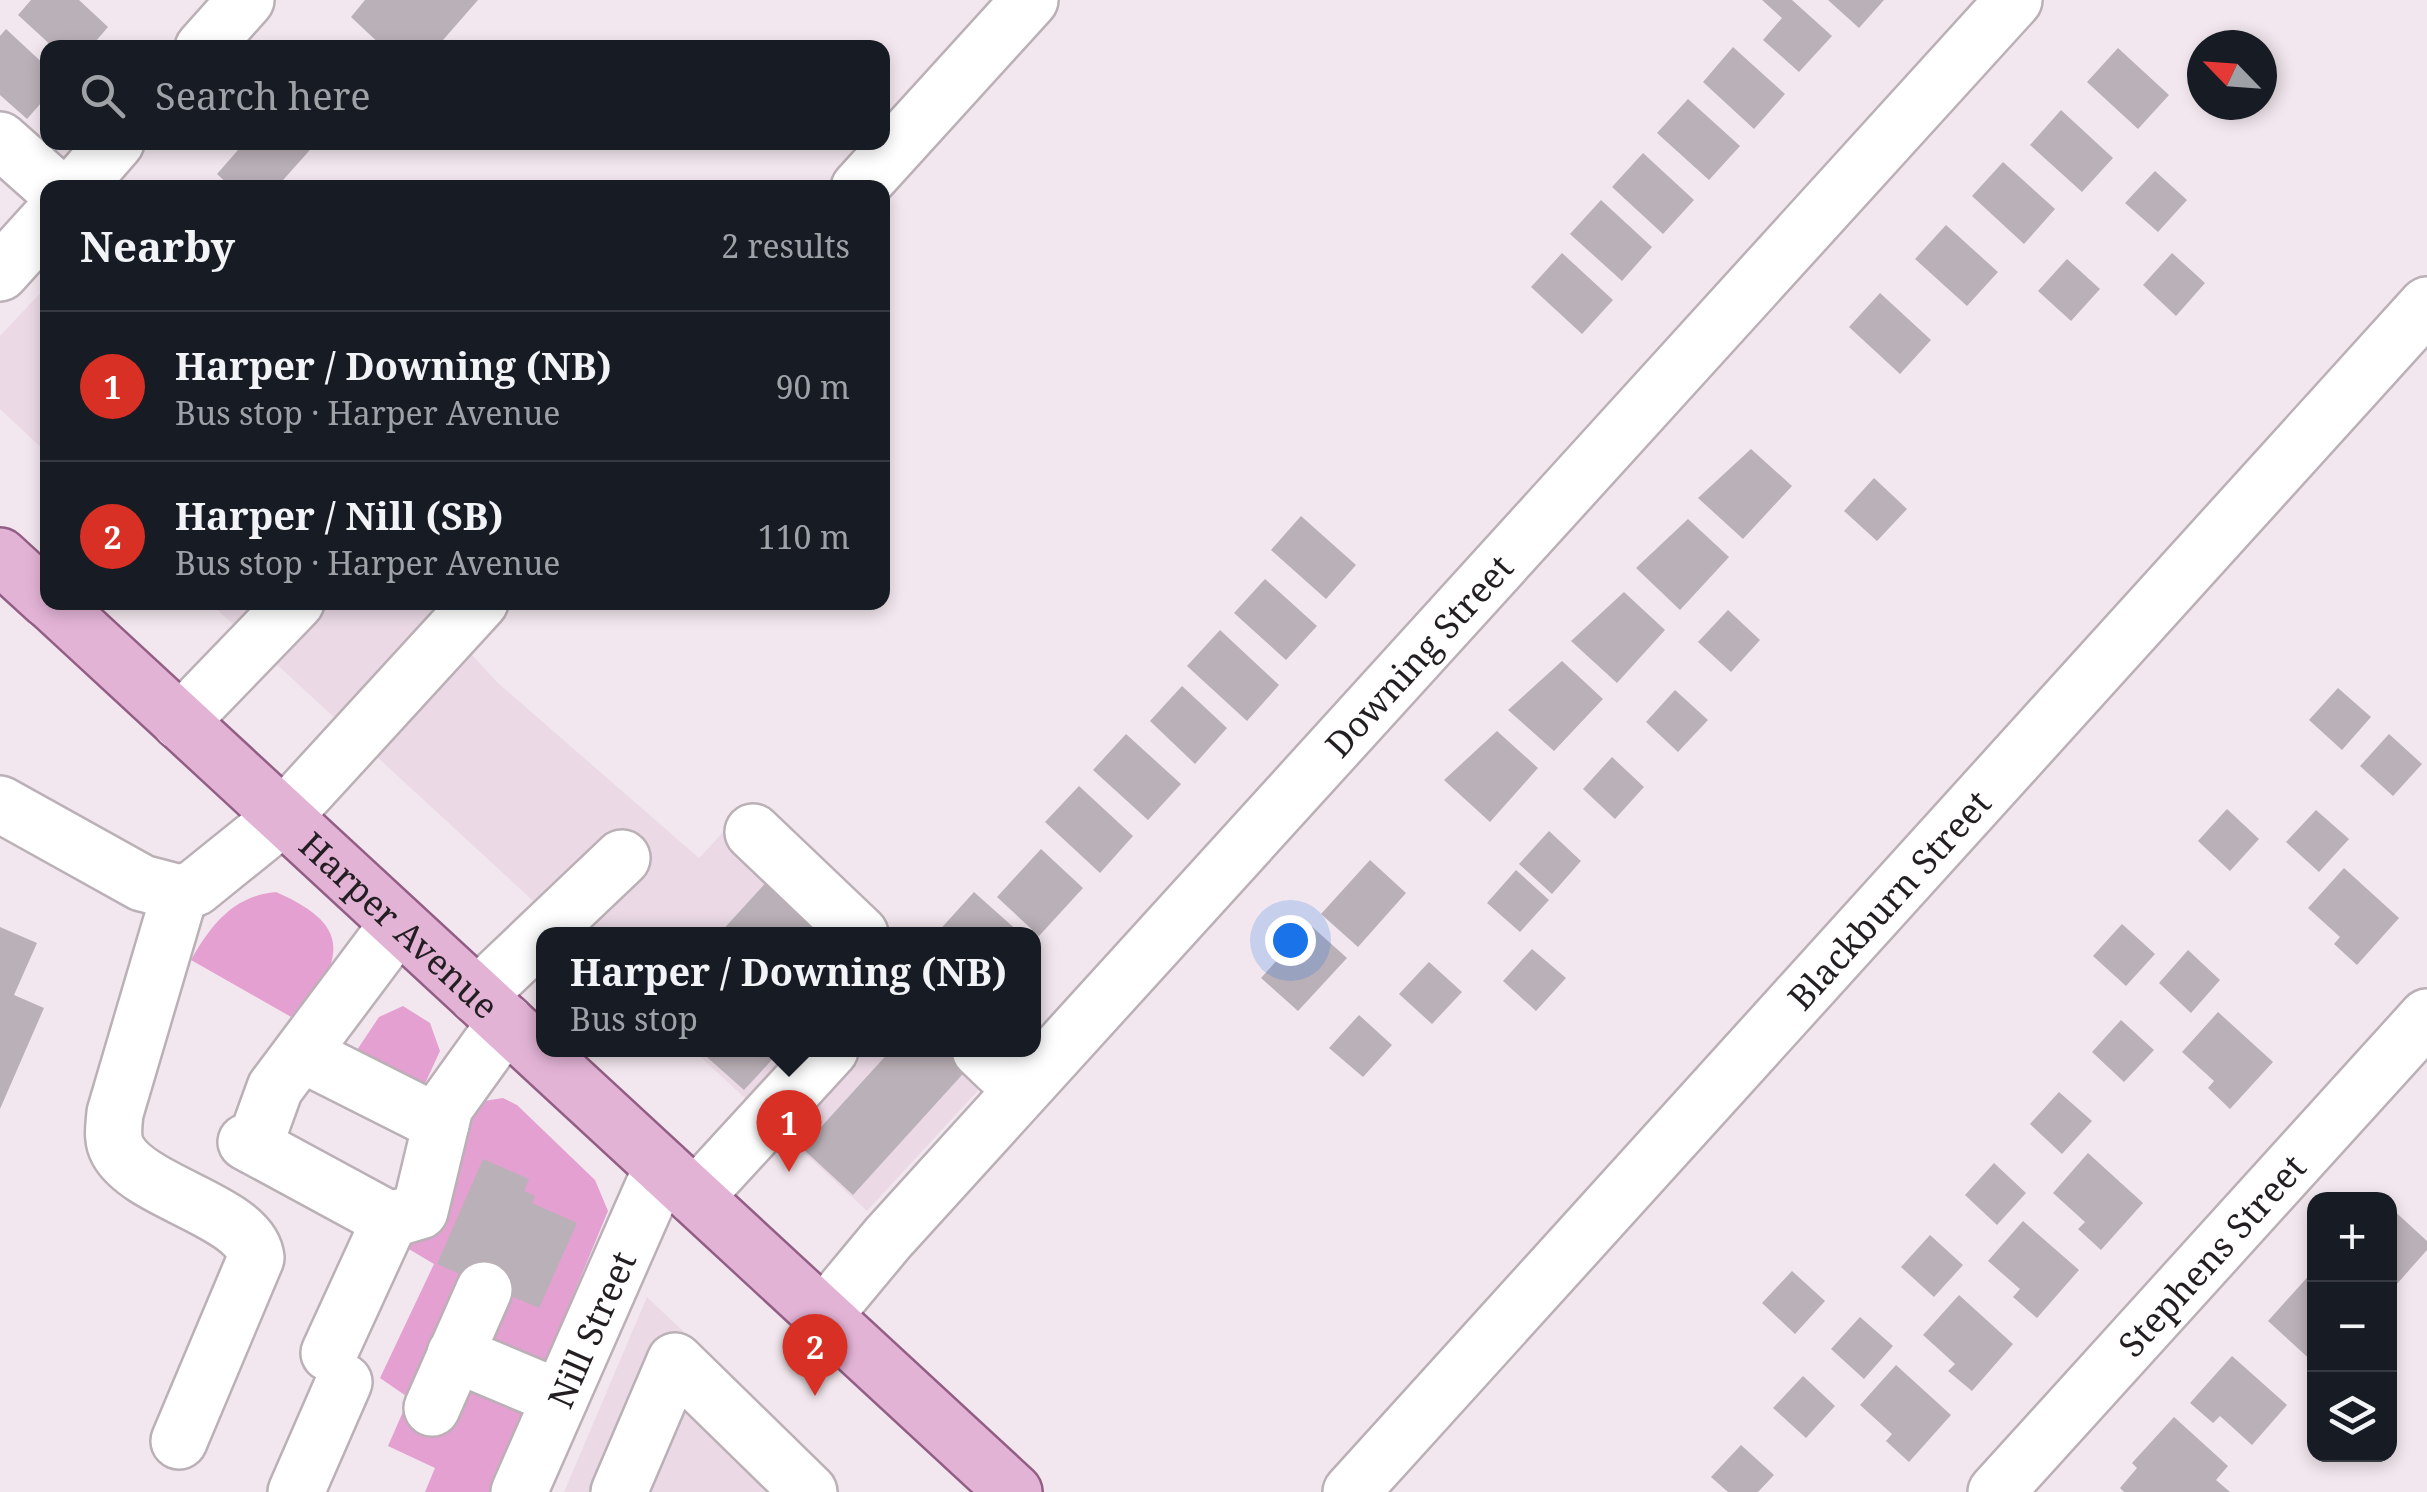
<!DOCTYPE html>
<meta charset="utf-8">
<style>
body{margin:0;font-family:"Noto Serif",serif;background:#242831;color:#f1f3f6}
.controls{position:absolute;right:30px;bottom:30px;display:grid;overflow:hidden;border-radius:20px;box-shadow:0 5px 15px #0003}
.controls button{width:90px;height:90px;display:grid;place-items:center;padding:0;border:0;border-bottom:2px solid #363941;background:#171b24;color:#f1f3f6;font:50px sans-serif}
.compass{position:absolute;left:2187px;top:30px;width:90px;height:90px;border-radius:50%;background:#171b24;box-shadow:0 5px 15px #0003;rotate:295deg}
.you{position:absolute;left:1290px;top:940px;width:35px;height:35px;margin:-25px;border:8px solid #fff;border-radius:50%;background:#1a73e8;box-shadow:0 0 0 15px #1a73e833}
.badge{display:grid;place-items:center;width:65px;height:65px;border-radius:50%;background:#d93025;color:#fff;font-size:32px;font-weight:700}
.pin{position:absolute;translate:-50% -82px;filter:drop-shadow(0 2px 5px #0008)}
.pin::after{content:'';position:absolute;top:52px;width:35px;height:30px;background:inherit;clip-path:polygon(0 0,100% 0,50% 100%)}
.popup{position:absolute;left:536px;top:927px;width:505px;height:130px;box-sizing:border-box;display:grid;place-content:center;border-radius:20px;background:#171b24;filter:drop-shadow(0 2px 8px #0005);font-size:32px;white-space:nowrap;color:#9ea1a6}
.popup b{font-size:38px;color:#f1f3f6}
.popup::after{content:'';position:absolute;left:50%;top:100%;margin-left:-20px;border:20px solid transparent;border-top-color:#171b24}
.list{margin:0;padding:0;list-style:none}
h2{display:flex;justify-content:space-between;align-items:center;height:130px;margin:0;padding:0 40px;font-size:42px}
h2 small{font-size:32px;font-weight:400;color:#9ea1a6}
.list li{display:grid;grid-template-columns:65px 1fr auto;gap:30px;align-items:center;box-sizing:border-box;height:150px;padding:0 40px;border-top:2px solid #363941}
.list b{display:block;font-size:38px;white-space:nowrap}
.list p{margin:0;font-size:32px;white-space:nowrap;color:#9ea1a6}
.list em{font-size:32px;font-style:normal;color:#9ea1a6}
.icon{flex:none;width:55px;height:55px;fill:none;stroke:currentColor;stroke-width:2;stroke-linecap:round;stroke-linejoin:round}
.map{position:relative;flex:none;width:2427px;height:1492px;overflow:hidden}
.search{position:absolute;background:#171b24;box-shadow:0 5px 15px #0003;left:40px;top:40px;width:850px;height:110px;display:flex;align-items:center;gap:25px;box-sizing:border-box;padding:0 35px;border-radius:20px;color:#9ea1a6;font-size:38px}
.panel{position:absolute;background:#171b24;box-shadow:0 5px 15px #0003;left:40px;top:180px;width:850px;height:430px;border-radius:20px}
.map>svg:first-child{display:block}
.built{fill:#ebdae6}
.green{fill:#e4a0d1}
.building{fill:#bab0b7}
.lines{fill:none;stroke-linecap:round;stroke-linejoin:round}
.minor-casing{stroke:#bab0b6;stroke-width:60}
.major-casing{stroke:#935e85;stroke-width:60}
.minor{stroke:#fff;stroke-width:55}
.major{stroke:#e3b3d6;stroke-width:55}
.labels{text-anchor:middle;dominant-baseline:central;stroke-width:10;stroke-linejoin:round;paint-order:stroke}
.street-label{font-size:35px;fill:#221e21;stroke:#f2e7ee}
</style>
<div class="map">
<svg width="2427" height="1492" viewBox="0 0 2427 1492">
<rect width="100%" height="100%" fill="#f2e7ee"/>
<path class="built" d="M47 286V453L0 409V336Z
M210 603H424L498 683 699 858 741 813 874 934H569Z
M693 1050H1001L1009 1057 867 1211Z
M647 1297 836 1476 829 1492H564Z"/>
<path class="green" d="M276 892C358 928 339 960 300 1022L191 960C211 925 233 896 276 892Z
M403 1006 430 1023 440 1051 422 1090 355 1053 379 1017Z
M503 1098 517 1105 595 1180 608 1211 492 1492H425L435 1468 388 1446 409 1398 380 1378 434 1264 407 1248 461 1124 478 1102Z"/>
<path class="building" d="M31 0H79L108 27 90 48H54L18 15Z
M365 0H478L436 48H384L351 17Z
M1762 0H1792L1832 36 1799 72 1763 40 1782 18Z
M1828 0H1884L1859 28Z
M6 29 48 68V95L27 119 0 95V36Z
M1733 47 1785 94 1754 129 1703 82Z
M2118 48 2169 95 2138 129 2087 82Z
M1688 99 1740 146 1709 180 1657 133Z
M2061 110 2113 158 2082 192 2030 145Z
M245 142H317L276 188H232L217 174Z
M1643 153 1694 200 1663 234 1612 187Z
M2003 162 2055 209 2024 244 1972 196Z
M2155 171 2187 200 2158 232 2125 203Z
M1601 200 1652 247 1622 281 1570 234Z
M1946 225 1998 272 1967 306 1915 259Z
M1562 253 1613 300 1582 334 1531 287Z
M2172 253 2205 283 2176 316 2143 285Z
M2067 259 2100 289 2071 321 2038 291Z
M1880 293 1931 340 1900 374 1849 327Z
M1751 449 1792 486 1743 539 1698 498Z
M1874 478 1907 509 1877 541 1844 511Z
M1301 516 1356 565 1326 599 1271 550Z
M1688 519 1729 557 1680 610 1636 568Z
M1265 579 1317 626 1286 660 1234 613Z
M1624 592 1665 630 1617 683 1571 641Z
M1728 610 1760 640 1731 672 1698 642Z
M1220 630 1279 685 1247 721 1187 666Z
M1562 661 1603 699 1554 751 1508 710Z
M1182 686 1227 728 1195 764 1150 721Z
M2338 688 2371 717 2342 750 2309 720Z
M1675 690 1708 720 1678 752 1646 722Z
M1497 731 1538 768 1490 822 1444 780Z
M1126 734 1181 784 1148 820 1093 770Z
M2389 734 2422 764 2393 796 2360 766Z
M1612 757 1644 787 1615 819 1583 789Z
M1079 786 1133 836 1100 873 1045 822Z
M2227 809 2259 839 2230 871 2198 841Z
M2316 810 2349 839 2319 872 2286 842Z
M1549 831 1581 861 1552 894 1519 864Z
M1041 849 1083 888 1039 936 997 897Z
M1370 860 1406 893 1358 947 1321 914Z
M2344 868 2399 918 2357 965 2334 944 2340 937 2308 908Z
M1516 870 1549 900 1520 932 1487 903Z
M771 877 823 925 814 934H719Z
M974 892 1021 934H936Z
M1309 924 1347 958 1298 1011 1261 978Z
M2122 924 2155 954 2126 986 2093 956Z
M0 927 37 943 14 995 44 1008 0 1109Z
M1532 949 1566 978 1536 1011 1503 981Z
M2188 950 2220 980 2191 1013 2159 983Z
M1429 962 1462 992 1432 1024 1399 994Z
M2218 1012 2273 1062 2230 1109 2208 1088 2214 1081 2182 1052Z
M1359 1015 1392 1045 1363 1077 1329 1048Z
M2121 1020 2154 1050 2124 1082 2092 1052Z
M699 1050H781L744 1090Z
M891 1050H954L971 1065 853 1195 802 1148Z
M2059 1092 2092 1121 2062 1154 2030 1124Z
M2088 1153 2143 1203 2101 1250 2078 1229 2085 1222 2053 1193Z
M483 1159 529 1179 524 1191 535 1196 532 1203 577 1223 539 1308 437 1264Z
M1994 1163 2026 1193 1997 1225 1965 1195Z
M2390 1207 2427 1241V1250L2396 1285 2390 1279Z
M2023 1221 2079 1270 2037 1318 2013 1297 2020 1289 1988 1261Z
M1930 1235 1963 1265 1934 1297 1901 1267Z
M2314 1270V1363L2268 1321Z
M1792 1271 1825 1301 1795 1334 1762 1303Z
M1959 1295 2013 1344 1972 1391 1948 1371 1955 1364 1923 1335Z
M1860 1317 1893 1346 1864 1379 1831 1349Z
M2232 1356 2287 1405 2252 1445 2220 1416 2213 1423 2190 1403Z
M1896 1365 1951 1415 1909 1462 1886 1441 1892 1434 1860 1405Z
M1803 1376 1835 1406 1806 1438 1773 1408Z
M2174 1417 2228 1466 2216 1480 2230 1492H2124L2120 1488 2137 1468 2132 1463Z
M1741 1445 1774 1475 1758 1492H1728L1711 1477Z"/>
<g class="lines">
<g class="minor-casing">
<g id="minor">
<path d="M203 48 246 0"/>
<path d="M0 140 54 188"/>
<path d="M76 188 116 142"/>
<path d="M859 188 1030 0"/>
<path d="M0 273 48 220"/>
<path d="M180 722 296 602"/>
<path d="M0 804 142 883 180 893 195 888 283 817 480 602"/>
<path d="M753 832 860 934"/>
<path d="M477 996 622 858"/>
<path d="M980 1050 1022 1090"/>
<path d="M302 1054 441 1124"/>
<path d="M246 1142 390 1220 420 1211 445 1107 506 1022"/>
<path d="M254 1146 275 1088 398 924"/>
<path d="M695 1197 830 1050"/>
<path id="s1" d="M824 1315 888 1238 2014 0"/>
<path d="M329 1353 390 1220"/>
<path d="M455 1354 560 1398"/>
<path d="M432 1408 484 1290"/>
<path d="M179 1441 256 1258C251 1211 142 1194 118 1151 111 1139 114 1126 115 1113L180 893"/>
<path d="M296 1492 344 1382"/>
<path id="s2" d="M519 1492 662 1167"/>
<path d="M619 1492 675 1361 809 1492"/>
<path id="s3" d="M1351 1492 2427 305"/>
<path id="s4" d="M1996 1492 2427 1017"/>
</g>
</g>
<g class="major-casing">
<g id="major">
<path d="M0 556 48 600"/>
<path id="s5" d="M51 602 1014 1492"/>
</g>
</g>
<use href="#minor" class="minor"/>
<use href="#major" class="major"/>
</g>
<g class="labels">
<g class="street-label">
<text stroke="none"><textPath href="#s1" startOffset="888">Downing Street</textPath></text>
<text stroke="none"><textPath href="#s3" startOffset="800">Blackburn Street</textPath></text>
<text stroke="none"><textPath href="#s5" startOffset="475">Harper Avenue</textPath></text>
<text stroke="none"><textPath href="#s4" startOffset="320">Stephens Street</textPath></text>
<text stroke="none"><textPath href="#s2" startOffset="178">Nill Street</textPath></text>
</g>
</g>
</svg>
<div class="controls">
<button>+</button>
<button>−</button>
<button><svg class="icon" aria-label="layers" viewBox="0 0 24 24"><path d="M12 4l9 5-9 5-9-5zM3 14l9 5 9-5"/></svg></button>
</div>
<svg class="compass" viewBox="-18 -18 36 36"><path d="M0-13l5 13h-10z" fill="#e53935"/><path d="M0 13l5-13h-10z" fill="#9ea1a6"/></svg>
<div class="you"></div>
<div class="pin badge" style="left:789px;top:1172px">1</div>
<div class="popup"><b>Harper / Downing (NB)</b>Bus stop</div>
<div class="pin badge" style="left:815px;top:1396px">2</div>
<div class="search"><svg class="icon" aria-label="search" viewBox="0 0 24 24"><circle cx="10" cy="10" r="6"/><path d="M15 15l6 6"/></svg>Search here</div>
<section class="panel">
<h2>Nearby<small>2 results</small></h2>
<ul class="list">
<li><span class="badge">1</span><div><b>Harper / Downing (NB)</b><p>Bus stop · Harper Avenue</p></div><em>90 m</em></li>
<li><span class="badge">2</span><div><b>Harper / Nill (SB)</b><p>Bus stop · Harper Avenue</p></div><em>110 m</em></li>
</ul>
</section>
</div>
